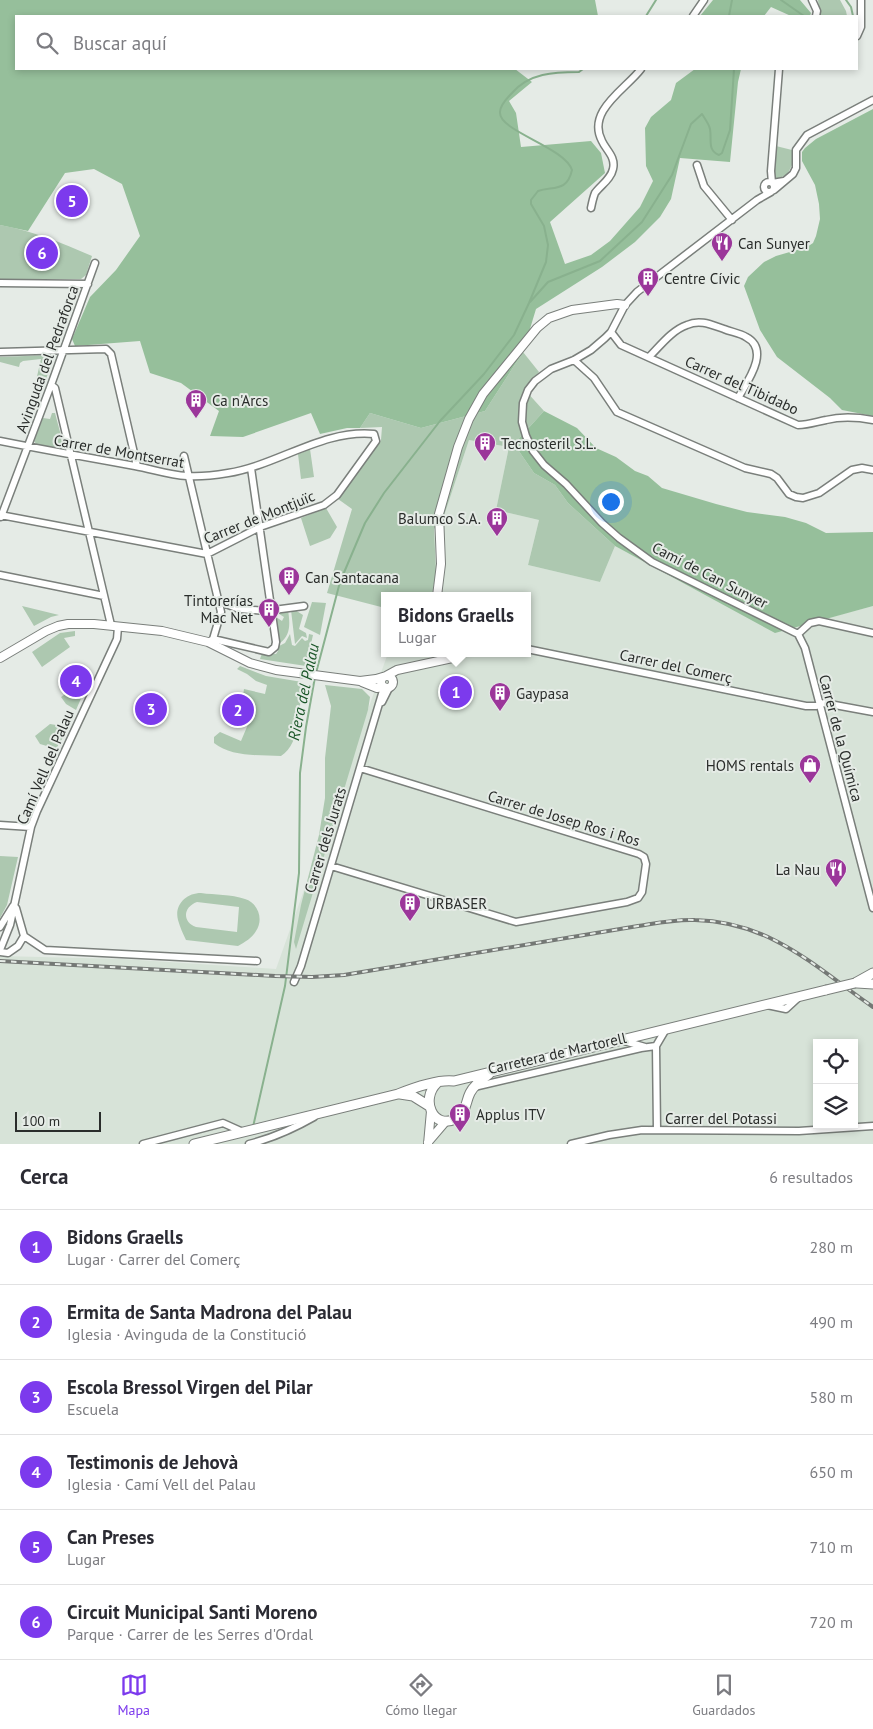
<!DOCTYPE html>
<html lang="es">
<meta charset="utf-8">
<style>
body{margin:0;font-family:"PT Sans",sans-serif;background:#f7f7f7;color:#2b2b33}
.controls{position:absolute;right:15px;bottom:15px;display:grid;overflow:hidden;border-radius:0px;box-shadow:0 2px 8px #0003}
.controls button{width:45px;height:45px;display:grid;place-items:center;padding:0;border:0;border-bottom:1px solid #e1e1e2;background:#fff;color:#2b2b33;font:25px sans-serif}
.scale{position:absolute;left:15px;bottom:12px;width:86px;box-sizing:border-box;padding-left:5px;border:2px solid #2a2d2b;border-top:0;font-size:14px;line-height:18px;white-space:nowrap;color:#2a2d2b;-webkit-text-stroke:4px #e5ebe6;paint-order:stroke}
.you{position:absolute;left:610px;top:501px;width:18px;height:18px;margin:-12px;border:4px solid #fff;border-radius:50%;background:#1a73e8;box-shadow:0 0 0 8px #1a73e833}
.badge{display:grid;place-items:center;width:32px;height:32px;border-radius:50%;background:#7c3aed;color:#fff;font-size:16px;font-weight:700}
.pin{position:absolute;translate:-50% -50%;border:2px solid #fff;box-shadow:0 1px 5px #0006}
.popup{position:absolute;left:381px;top:592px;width:150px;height:65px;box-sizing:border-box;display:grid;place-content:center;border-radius:0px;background:#fff;filter:drop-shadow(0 1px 4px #0005);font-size:16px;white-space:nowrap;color:#7c7c81}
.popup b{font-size:19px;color:#2b2b33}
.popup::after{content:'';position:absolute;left:50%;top:100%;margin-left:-10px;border:10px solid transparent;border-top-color:#fff}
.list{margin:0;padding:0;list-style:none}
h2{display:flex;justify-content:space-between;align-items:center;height:65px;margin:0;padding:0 20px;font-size:21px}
h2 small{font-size:16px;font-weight:400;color:#7c7c81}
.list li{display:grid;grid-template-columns:32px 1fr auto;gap:15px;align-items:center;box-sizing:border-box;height:75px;padding:0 20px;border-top:1px solid #e1e1e2}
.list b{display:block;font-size:19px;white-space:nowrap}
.list p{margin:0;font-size:16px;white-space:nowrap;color:#7c7c81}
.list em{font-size:16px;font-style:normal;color:#7c7c81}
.icon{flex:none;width:28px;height:28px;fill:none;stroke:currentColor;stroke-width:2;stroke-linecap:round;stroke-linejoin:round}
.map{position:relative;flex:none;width:873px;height:1144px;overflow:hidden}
.search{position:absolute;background:#fff;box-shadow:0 2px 8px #0003;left:15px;right:15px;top:15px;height:55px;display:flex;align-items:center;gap:12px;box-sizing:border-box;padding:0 18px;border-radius:0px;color:#7c7c81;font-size:19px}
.sheet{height:515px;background:#fff}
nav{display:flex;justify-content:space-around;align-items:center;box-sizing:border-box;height:70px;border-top:1px solid #e1e1e2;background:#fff;font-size:14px;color:#7c7c81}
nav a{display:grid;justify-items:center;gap:2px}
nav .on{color:#7c3aed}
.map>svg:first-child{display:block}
.built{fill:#d7e3d8;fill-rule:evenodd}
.green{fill:#adc8b0;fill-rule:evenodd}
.forest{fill:#96bf9b}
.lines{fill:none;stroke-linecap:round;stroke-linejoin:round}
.stream{stroke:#89b18e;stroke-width:2}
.minor-casing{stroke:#7a7f7b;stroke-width:9}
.tertiary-casing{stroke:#7a7f7b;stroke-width:10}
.secondary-casing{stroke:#7a7f7b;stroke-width:11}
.minor{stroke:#fff;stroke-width:6}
.tertiary{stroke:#fff;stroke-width:8}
.secondary{stroke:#fff;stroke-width:9}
.rail-casing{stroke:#747875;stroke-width:4}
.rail{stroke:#e5ebe6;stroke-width:2;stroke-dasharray:5.5;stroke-linecap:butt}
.secondary-bridge-casing{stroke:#7a7f7b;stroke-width:11;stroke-linecap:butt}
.secondary-bridge{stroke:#fff;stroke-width:9}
.labels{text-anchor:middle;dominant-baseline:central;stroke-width:4;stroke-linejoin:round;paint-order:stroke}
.poi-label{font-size:15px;fill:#2a2d2b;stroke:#e5ebe6;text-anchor:start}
.street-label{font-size:15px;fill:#2a2d2b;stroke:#e5ebe6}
.water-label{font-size:16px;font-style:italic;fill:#1a5628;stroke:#e5ebe6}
</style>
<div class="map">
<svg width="873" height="1144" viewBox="0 0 873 1144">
<rect width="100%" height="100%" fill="#e5ebe6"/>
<path class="built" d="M469 440 509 447 496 510 539 520 528 565 600 582 615 546 775 632 873 606V1144H0V956L123 959 276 969 388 653H527V596H432L436 571 434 529 443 519ZM817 1043H854V1125H817Z"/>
<path class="green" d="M818 0H840L846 11 847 16H820Z
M776 146 792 150V165L787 175 776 179 774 173Z
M0 225C33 231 62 243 92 256L86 275 81 279H0Z
M523 352 539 372 525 390 544 411 514 444 534 473 555 485 568 503 615 546 600 582 528 565 539 520 496 510 509 447 469 440 443 519 434 529 436 571 432 596H385V608L327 593 352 509 338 499 381 440 382 427 360 428 370 413 421 428 485 411Z
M50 355 53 360 43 387 35 385 41 359 23 361 20 363 19 367 0 362V357Z
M52 413H55L64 447 61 450 37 445 34 441 43 418 50 419Z
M310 449 314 477 301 479 298 454Z
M326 508 337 527 330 538 310 546 301 518Z
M312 602 326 603 320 635 304 627Z
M22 606 59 615 51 617 34 626Z
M288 610C290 623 291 635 280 643L276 617 282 621 284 617 276 612Z
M291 610H295L303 615 299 629 306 633 307 638 302 636 295 644Z
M75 631V636L64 638 70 647 42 667 32 652 60 633Z
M290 634 292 645 295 646 302 638 305 641 308 640 309 634 313 635 306 666 260 659 262 653 276 654 278 651 279 646 285 643Z
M240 666 266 676 302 682C299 704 302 743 281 756 259 755 231 757 214 743V737L220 732 241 741 249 722 244 719 248 704 242 702 244 689 265 694 267 685 256 681 247 674 237 669Z
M82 683 86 687 76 710 66 704 61 697Z
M325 685 362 689 370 697 368 710 296 949 294 942 301 905 319 835 325 798V758L331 706Z
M50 724 56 725 66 731 60 743 59 742 57 749 40 744 35 736Z
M0 856 18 857 7 905 0 918Z
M201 893C215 895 231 894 245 899 258 903 264 919 256 931 252 938 245 942 238 946L186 940C183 934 180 927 178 920 174 905 186 893 201 893ZM197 902 239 907 237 932 196 927C182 922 183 907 197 902Z"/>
<path class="forest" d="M0 0H595L598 16H16V69H515L532 82 509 101 516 113 521 147 591 141 601 153 605 173 550 222 565 264 591 255 610 241 640 207 653 181 646 166 645 128 651 117 671 100 676 83 695 69H741L738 82 730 162 680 158 671 199 660 217 635 242 602 267 536 309 523 352 485 411 421 428 370 413 360 428H347L320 434 311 413 243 437 210 436 219 411 181 383 150 373 140 341 75 346 72 339 90 297 116 270 140 236 122 184 94 169 65 173 28 231 0 225Z
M713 0H800L811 13 810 16H791L771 7 764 16H700Z
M873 109V416L842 410 830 398 777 357 760 330 744 286 748 277 764 262 776 256 807 247 813 243 816 236 820 219 819 204 815 185 802 161V152L805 148 816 139Z
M544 411 577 428 596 448 616 457 635 471 648 476 662 488 716 504 747 512 785 517 806 523 826 533 873 532V606L775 633 615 546 568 503 555 485 534 473 514 444Z"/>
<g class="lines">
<path class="stream" d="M781 0 804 16
M846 0 851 7 853 16
M646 16 656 0
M729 16 732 0
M530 302 548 282 600 261 642 222 672 175 691 124 702 114C705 119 709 124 710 129 712 140 707 150 719 155L722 153 730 130 734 69
M316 673 340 582 365 523 384 493 440 421 484 374 514 335 529 303 546 262 548 245 544 226 531 204V200L538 191C554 186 567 192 572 170 565 147 498 131 500 112 500 105 507 98 512 93 529 73 554 72 579 72L583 69
M253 1127 285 986 299 873 300 773 306 727 315 677"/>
<g class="minor-casing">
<path id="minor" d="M812 0 817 11 816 16
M693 16 704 0
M857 36 861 27V0
M779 69 771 171 772 183 784 181
M697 165 704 186 732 220
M764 187a5 5 0 1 1 10 0a5 5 0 1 1-10 0Z
M774 190 793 174 796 168V150L807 135 873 100
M771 192 757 200 637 292 625 305 611 332 605 338 591 350 574 360 551 369 535 381 528 390 523 403 522 422 526 436 533 451 544 465 566 484 602 523 619 538 652 562 798 634 805 648 873 908
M591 208C592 203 593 198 595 193 601 185 611 179 613 169 616 157 606 150 602 141 586 111 626 89 641 69
M0 283 88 284
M611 332 621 345 798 425C808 425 816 422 826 420 842 416 857 417 873 420
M0 352 106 349 111 354 137 466
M649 357C660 346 672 330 687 325 700 319 712 325 724 329 731 332 740 333 746 337 771 350 747 382 738 398
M574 360 594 378 617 412 745 468 771 474 777 478 789 494 796 497 803 498 819 493 852 470 862 468 873 470
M51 385 55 388 111 625
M0 441C45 450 90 458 135 466 152 469 169 475 187 476 200 477 216 475 228 473 278 465 323 429 374 434L376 441 337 495 324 505 260 527 207 554 0 515
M184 456 221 612 213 639
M1 517 51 385 95 263
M0 575 104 596
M218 601 239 609 266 611 304 606
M798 634 810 623 819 621 873 633
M208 642 213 639 269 652 275 647 276 642 251 468
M527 649 806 706H816L824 703 873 712
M382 702 389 688
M0 825 31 827
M331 866 516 922 627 902 638 898 642 892 646 864 644 857 639 854 360 768
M0 927 13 906
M24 936 45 950 257 961
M0 950 10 925 31 827 37 811 117 639 118 627
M0 952 8 953 18 946 24 936 16 908
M294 982 301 966 384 687
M767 1005 786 1009 799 997
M624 1041 645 1047
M656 1046 657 1130
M656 1046 666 1029
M474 1087 641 1048 656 1046
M143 1144 223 1123 243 1132
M249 1144C273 1138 293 1129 314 1117
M571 1144 609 1135 642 1130 799 1131 873 1126"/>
</g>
<g class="tertiary-casing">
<path id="tertiary" d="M437 596 441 564 439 514 458 447 469 419 483 394 537 328 549 318 572 310 617 304 625 305
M0 658 46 631 58 626 68 624H94L162 631 208 642 250 663 276 670 360 681 376 679 386 676 397 670 457 657 462 653
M381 682a6 6 0 1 1 12 0a6 6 0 1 1-12 0Z
M362 682 377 688 384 687
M428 1142 446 1121
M428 1144 431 1111"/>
</g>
<g class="secondary-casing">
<path id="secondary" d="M855 983 873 973
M857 983 873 984
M437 1083C420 1099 433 1130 455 1119 467 1113 465 1103 470 1093 474 1085 482 1079 489 1074
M400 1094 413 1096 429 1106
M194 1144 398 1094C413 1088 438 1079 454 1081L826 990"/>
</g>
<use href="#minor" class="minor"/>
<use href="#tertiary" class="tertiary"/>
<use href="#secondary" class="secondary"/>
<g class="rail-casing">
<path id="rail" d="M0 961 275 976 312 977 344 975 638 926C657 923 676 919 695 920 771 922 814 966 873 1007"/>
</g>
<use href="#rail" class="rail"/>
<g class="secondary-bridge-casing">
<path id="secondary-bridge" d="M826 990 855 983"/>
</g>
<use href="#secondary-bridge" class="secondary-bridge"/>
</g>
<defs>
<g id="restaurant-pin" transform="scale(1.125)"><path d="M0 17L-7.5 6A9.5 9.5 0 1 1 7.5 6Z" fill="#9b369a" stroke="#e5ebe6"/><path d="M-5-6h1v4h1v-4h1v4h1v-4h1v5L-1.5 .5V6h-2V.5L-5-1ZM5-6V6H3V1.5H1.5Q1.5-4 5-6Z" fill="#fff"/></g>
<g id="building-pin" transform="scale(1.125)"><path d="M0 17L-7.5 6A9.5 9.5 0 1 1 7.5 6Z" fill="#9b369a" stroke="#e5ebe6"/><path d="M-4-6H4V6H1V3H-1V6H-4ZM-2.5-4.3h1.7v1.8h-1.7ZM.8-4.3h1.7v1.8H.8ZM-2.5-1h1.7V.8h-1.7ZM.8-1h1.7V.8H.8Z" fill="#fff"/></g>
<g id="shop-pin" transform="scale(1.125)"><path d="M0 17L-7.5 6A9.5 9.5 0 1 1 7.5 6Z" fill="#9b369a" stroke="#e5ebe6"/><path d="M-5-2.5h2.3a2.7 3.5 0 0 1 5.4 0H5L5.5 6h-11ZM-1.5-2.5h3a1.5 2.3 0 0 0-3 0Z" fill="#fff"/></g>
</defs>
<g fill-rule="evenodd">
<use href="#restaurant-pin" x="722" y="243"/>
<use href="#building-pin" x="648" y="278"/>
<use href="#building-pin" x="196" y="400"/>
<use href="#building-pin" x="485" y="443"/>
<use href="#building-pin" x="497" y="518"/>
<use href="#building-pin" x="289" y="577"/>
<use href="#building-pin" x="269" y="609"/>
<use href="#building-pin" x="500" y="693"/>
<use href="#shop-pin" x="810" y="765"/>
<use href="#restaurant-pin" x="836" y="869"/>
<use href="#building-pin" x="410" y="903"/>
<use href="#building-pin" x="460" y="1114"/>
</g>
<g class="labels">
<g class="poi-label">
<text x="738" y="243">Can Sunyer</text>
<text x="664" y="278">Centre Cívic</text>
<text x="212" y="400">Ca n'Arcs</text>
<text x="501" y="443">Tecnosteril S.L.</text>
<text x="481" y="518" text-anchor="end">Balumco S.A.</text>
<text x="305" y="577">Can Santacana</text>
<text x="253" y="600" text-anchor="end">Tintorerías<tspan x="253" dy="17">Mac Net</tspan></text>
<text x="516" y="693">Gaypasa</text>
<text x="794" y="765" text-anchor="end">HOMS rentals</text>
<text x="820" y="869" text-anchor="end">La Nau</text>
<text x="426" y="903">URBASER</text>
<text x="476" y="1114">Applus ITV</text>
</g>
<g class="street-label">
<text transform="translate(47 359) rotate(-70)">Avinguda del Pedraforca</text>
<text transform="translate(742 385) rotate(24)">Carrer del Tibidabo</text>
<text transform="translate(119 451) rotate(10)">Carrer de Montserrat</text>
<text transform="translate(259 517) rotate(-22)">Carrer de Montjuïc</text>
<text transform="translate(710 575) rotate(27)">Camí de Can Sunyer</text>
<text transform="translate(676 666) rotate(12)">Carrer del Comerç</text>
<text transform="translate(841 738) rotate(75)">Carrer de la Química</text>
<text transform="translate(45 767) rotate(-67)">Camí Vell del Palau</text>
<text transform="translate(564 818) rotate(17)">Carrer de Josep Ros i Ros</text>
<text transform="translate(325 840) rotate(-73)">Carrer dels Jurats</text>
<text transform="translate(557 1053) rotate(-13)">Carretera de Martorell</text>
<text x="721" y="1118">Carrer del Potassi</text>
</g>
<g class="water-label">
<text transform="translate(303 692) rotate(-78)">Riera del Palau</text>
</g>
</g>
</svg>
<div class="controls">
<button><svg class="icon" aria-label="locate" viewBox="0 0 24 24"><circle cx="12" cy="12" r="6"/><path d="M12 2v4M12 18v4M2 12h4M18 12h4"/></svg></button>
<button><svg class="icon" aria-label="layers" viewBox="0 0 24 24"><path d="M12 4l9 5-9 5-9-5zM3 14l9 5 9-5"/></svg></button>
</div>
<div class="scale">100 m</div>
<div class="you"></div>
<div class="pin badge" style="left:456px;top:692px">1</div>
<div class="popup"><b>Bidons Graells</b>Lugar</div>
<div class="pin badge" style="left:238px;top:710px">2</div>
<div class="pin badge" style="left:151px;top:709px">3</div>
<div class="pin badge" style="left:76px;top:681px">4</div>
<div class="pin badge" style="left:72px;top:201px">5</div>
<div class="pin badge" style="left:42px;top:253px">6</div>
<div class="search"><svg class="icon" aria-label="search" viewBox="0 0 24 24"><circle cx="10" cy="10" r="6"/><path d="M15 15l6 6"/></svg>Buscar aquí</div>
</div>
<section class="sheet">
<h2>Cerca<small>6 resultados</small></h2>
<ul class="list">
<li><span class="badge">1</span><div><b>Bidons Graells</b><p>Lugar · Carrer del Comerç</p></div><em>280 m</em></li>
<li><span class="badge">2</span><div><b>Ermita de Santa Madrona del Palau</b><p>Iglesia · Avinguda de la Constitució</p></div><em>490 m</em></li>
<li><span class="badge">3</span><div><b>Escola Bressol Virgen del Pilar</b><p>Escuela</p></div><em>580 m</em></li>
<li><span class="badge">4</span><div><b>Testimonis de Jehovà</b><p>Iglesia · Camí Vell del Palau</p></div><em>650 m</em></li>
<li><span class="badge">5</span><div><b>Can Preses</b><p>Lugar</p></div><em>710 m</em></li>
<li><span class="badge">6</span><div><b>Circuit Municipal Santi Moreno</b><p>Parque · Carrer de les Serres d'Ordal</p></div><em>720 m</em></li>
</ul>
</section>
<nav>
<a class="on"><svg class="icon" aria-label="map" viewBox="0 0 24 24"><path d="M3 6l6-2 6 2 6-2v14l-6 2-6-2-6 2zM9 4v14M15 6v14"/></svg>Mapa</a>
<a><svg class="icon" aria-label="directions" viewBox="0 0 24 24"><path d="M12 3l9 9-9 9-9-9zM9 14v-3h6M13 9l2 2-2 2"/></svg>Cómo llegar</a>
<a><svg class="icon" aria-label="saved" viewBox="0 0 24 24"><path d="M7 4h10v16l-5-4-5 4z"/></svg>Guardados</a>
</nav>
